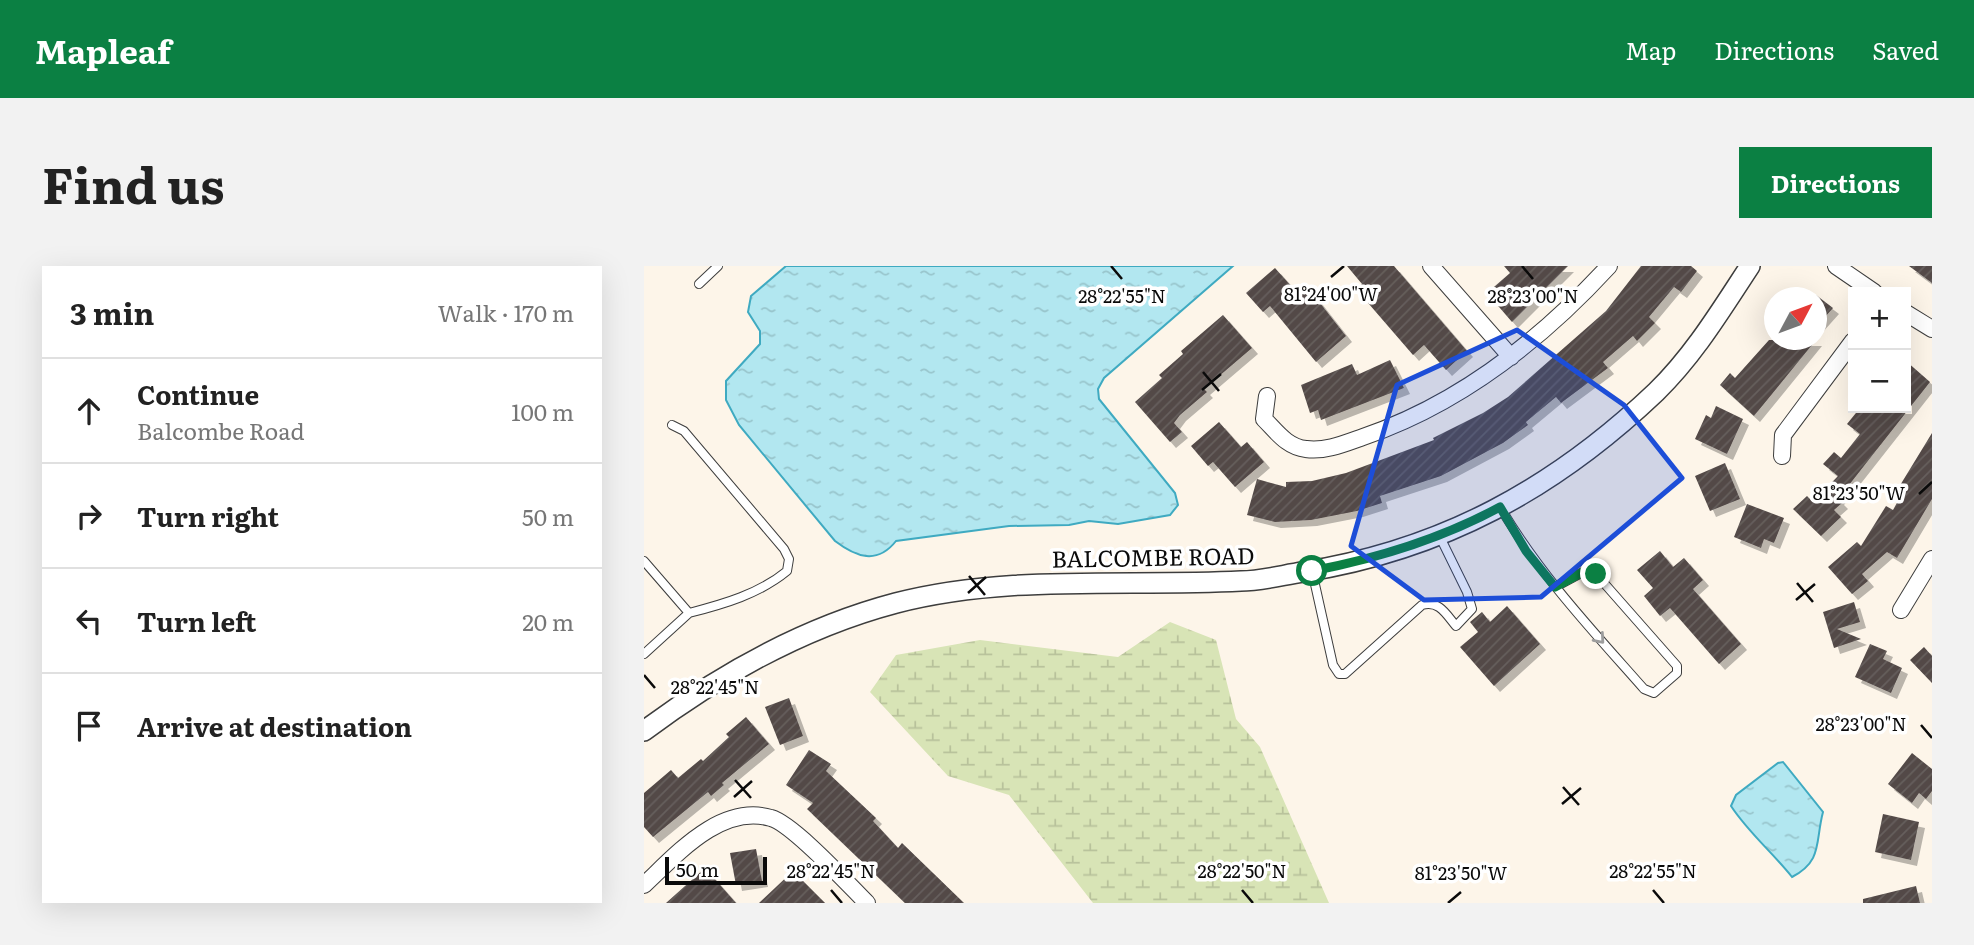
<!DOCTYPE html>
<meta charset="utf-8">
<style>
body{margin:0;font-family:Literata,serif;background:#f2f2f2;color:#222}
.controls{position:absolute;right:21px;top:21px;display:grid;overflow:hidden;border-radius:0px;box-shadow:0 7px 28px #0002}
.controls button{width:63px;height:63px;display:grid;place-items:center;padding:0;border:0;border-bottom:2px solid #e0e0e0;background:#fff;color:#222;font:35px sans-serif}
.compass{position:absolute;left:1120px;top:21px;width:63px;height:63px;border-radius:50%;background:#fff;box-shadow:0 7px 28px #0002;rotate:49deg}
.scale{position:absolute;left:21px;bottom:18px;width:102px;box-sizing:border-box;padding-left:7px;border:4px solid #0a0a0a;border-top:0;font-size:19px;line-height:24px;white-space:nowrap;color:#0a0a0a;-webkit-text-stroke:5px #fff;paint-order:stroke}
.stop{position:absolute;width:21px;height:21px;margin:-16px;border:5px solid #0b8043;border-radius:50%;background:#fff}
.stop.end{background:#0b8043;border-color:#fff;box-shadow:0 2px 7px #0008}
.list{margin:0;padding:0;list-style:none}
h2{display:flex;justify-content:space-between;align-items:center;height:91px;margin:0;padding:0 28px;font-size:30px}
h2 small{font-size:23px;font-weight:400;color:#767676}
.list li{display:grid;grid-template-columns:46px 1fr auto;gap:21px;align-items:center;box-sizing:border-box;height:105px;padding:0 28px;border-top:2px solid #e0e0e0}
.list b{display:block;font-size:26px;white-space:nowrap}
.list p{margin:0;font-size:23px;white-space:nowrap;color:#767676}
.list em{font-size:23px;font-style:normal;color:#767676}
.icon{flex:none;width:38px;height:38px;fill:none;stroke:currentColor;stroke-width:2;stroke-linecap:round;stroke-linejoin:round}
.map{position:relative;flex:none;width:1288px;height:637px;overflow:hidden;border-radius:0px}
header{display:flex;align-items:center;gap:42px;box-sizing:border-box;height:98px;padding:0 35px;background:#0b8043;color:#fff}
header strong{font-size:33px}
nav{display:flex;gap:38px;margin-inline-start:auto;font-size:24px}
.intro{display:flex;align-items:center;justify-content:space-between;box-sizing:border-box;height:168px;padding:0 42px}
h1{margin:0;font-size:49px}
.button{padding:18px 32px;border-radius:0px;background:#0b8043;color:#fff;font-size:24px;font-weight:700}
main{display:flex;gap:42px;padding:0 42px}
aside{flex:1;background:#fff;border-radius:0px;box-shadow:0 7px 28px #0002}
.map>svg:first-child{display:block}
.wetland{fill:url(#wetland-marsh)}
.water{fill:url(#water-ripples);stroke:#3faac1;stroke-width:2}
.building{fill:url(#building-hatch);filter:url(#shadow)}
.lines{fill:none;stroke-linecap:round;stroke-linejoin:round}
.service-casing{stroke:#3d3d3d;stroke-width:10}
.minor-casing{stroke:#3d3d3d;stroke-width:18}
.tertiary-casing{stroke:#3d3d3d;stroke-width:22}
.service{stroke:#fff;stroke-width:8}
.minor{stroke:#fff;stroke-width:16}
.tertiary{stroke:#fff;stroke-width:19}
.oneway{stroke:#9d9d9d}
.route{stroke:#0b8043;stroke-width:9}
.marked{fill:#1d4ed8;fill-opacity:0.2;stroke:#1d4ed8;stroke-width:5;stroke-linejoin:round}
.ticks{fill:none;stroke:#0a0a0a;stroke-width:2.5}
.labels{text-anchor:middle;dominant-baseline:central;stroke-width:7;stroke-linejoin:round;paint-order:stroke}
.street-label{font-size:23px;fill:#0a0a0a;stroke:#fff}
.ticks-label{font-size:18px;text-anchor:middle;fill:#0a0a0a;stroke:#fff;stroke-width:7;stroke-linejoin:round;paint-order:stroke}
</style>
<header>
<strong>Mapleaf</strong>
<nav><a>Map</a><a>Directions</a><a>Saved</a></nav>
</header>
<div class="intro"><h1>Find us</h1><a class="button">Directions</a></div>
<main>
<aside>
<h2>3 min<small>Walk · 170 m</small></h2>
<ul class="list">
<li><svg class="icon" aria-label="ahead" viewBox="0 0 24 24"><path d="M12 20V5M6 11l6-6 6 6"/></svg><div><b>Continue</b><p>Balcombe Road</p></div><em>100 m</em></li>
<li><svg class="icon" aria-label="right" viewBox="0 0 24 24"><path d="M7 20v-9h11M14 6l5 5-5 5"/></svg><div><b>Turn right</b></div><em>50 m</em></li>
<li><svg class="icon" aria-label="left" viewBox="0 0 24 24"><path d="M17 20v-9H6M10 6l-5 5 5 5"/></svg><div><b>Turn left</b></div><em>20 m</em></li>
<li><svg class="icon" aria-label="arrive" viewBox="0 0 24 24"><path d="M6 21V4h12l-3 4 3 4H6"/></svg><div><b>Arrive at destination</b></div></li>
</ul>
</aside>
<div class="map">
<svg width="1288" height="637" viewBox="0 0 1288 637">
<defs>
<pattern id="wetland-marsh" width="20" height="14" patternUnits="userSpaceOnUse" patternTransform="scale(1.75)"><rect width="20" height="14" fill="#d8e4b6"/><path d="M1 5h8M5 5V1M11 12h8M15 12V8" fill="none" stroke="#b8c29b"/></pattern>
<pattern id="water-ripples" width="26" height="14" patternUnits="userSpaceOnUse" patternTransform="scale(1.75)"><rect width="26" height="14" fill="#b2e7f0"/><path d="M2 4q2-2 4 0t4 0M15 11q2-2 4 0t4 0" fill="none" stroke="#98c5cc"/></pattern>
<pattern id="building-hatch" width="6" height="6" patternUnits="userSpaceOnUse" patternTransform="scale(1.75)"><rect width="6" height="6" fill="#524947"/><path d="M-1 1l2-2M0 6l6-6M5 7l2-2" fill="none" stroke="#665f5d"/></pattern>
<filter id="shadow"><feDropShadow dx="6" dy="6" stdDeviation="0" flood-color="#0004"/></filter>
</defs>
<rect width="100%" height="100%" fill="#fdf5e9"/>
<path class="wetland" d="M526 356 572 374 592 453 616 481 685 637H449L365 529 304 510 226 426 252 389 336 374 474 391Z"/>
<path class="water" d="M142 0H589L460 112 454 123 455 133 531 227 534 239 526 249 474 258 445 255 425 259 365 260 252 275C233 299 212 291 191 275L95 159 82 134V115L116 78V65L104 46 107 30Z
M1139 496 1179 546C1171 576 1179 595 1148 611 1128 586 1104 566 1087 540L1092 529 1134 497Z"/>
<path class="building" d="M703 0H750L823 85 802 104 780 79 769 89 712 23 718 18Z
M860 0H924L868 56 843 27 866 7Z
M997 0H1047L1053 5 1037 26 1030 21 1005 51 1011 57 993 75 989 70 959 96 964 102 917 137 912 131 882 156 884 159 859 177 797 210 736 230 738 237 713 245 667 254 631 256 603 249 613 213 642 221V216L668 215 702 207 790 174 789 172 839 147 864 131 962 45Z
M1265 0H1288V17Z
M631 2 656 30 665 23 702 70 672 96 626 40 619 46 602 27Z
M1172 29 1189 42 1172 61Z
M579 49 608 82 560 123 563 126 536 149 530 157 538 166 526 176 491 136 518 112 515 109 539 88 537 85Z
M1125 74H1172L1110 150 1076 119 1086 107 1091 112Z
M746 94 760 122 677 154 674 144 666 147 657 119 708 98 713 109Z
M1262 95 1286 116 1194 233 1198 237 1190 244 1197 251 1177 270 1149 243 1163 230 1169 236 1194 210 1179 198 1190 186 1197 192 1216 168 1203 158 1216 142H1262Z
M1072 140 1099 153 1083 188 1051 173 1062 149 1067 152Z
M575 156 597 181 603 176 620 196 591 221 569 196 564 200 547 180Z
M1288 167V233L1253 292 1243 286 1218 308 1224 315 1208 328 1184 301 1213 276 1217 280 1242 240 1249 244 1260 224 1255 221Z
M1081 197 1096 233 1066 245 1051 210Z
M1103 238 1140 252 1130 277 1120 273 1117 282 1090 271Z
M1016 285 1029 301 1040 292 1059 314 1049 323 1097 378 1075 398 1026 342 1016 350 1000 330 1009 322 993 304Z
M1210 336 1216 356 1193 363 1217 373 1190 382 1179 346Z
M863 340 896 378 850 420 816 381 834 366 826 356 838 346 846 356Z
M1226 378 1243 385 1239 393 1258 402 1247 427 1211 411Z
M1280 381 1288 390V417L1266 394Z
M145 432 159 470 136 479 121 441Z
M102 451 125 478 78 517 80 519 67 530 64 526 9 571 0 561V527L27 504 34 512 57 493 59 495 85 471 82 468Z
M165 484 187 498 182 505 232 552 229 555 254 582 258 577 320 637H261L163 543 169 537 142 519Z
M1268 487 1288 503V525L1282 533 1275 527 1268 537 1244 518Z
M1239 548 1275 556 1267 594 1231 586Z
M112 583 118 615 92 619 86 587Z
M61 602 92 637H22L41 620Z
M149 605 181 637H115Z
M1272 620 1276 637H1219V633Z"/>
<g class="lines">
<g class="service-casing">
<path id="service" d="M55 18 74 0
M28 159 40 165 140 283 145 293 143 305C115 328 80 338 45 347
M856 241C896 309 948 364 1000 423L1010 427 1033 407V400L952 308 939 306 911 321
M0 295 45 347 0 388
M668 305 689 399 695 408H701L778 339C795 334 802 348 812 360L828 343 823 326 796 271"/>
</g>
<g class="minor-casing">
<path id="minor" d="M787 0 867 91
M1192 0 1230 26
M1262 47 1288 63
M623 130 620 153C633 166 643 181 662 183 681 186 702 177 719 171 816 138 896 75 965 0
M1138 190 1139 169 1209 75
M1257 344 1288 293
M0 619C32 589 77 537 127 552 149 558 204 618 223 637"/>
</g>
<g class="tertiary-casing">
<path id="tertiary" d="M0 465C75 409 161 361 252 337 364 308 482 321 597 315 617 315 639 309 659 306 798 284 910 223 1012 126 1050 89 1077 44 1106 0"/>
</g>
<use href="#service" class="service"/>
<use href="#minor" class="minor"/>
<use href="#tertiary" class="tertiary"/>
</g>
<defs><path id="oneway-chevron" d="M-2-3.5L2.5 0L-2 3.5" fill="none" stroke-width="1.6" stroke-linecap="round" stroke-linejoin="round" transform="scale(1.75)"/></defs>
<use class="oneway" href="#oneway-chevron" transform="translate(956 373) rotate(49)"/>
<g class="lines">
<path class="route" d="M668 305C735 292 797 273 856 241L882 285 911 321 939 306 952 308"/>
</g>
<path class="marked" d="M873 64 980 139 1038 212 897 331 780 334 707 280 753 119Z"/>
<path class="ticks" d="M467 0 478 13M878 0 889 13M687 11 700 0M559 106 575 125M558 124 577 108M1275 228 1288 216M325 310 341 329M1153 317 1169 336M324 327 342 311M1152 334 1171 318M0 409 11 422M1277 459 1288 472M91 514 107 532M919 521 935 539M90 531 108 515M918 538 937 522M187 624 198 637M598 624 609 637M1009 624 1020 637M804 637 817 626"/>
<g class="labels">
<g class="street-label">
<text transform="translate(509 290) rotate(-1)">BALCOMBE ROAD</text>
</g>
</g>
<g class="ticks-label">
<text x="687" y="35">81°24'00"W</text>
<text x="478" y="37">28°22'55"N</text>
<text x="889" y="37">28°23'00"N</text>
<text x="1215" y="234">81°23'50"W</text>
<text x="71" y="428">28°22'45"N</text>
<text x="1217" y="465">28°23'00"N</text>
<text x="187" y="612">28°22'45"N</text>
<text x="598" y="612">28°22'50"N</text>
<text x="1009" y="612">28°22'55"N</text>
<text x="817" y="614">81°23'50"W</text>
</g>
</svg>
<div class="controls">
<button>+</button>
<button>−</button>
</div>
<svg class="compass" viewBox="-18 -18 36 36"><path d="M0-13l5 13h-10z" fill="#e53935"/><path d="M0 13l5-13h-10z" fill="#767676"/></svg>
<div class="scale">50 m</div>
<div class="stop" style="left:668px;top:305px"></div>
<div class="stop end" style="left:952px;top:308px"></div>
</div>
</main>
